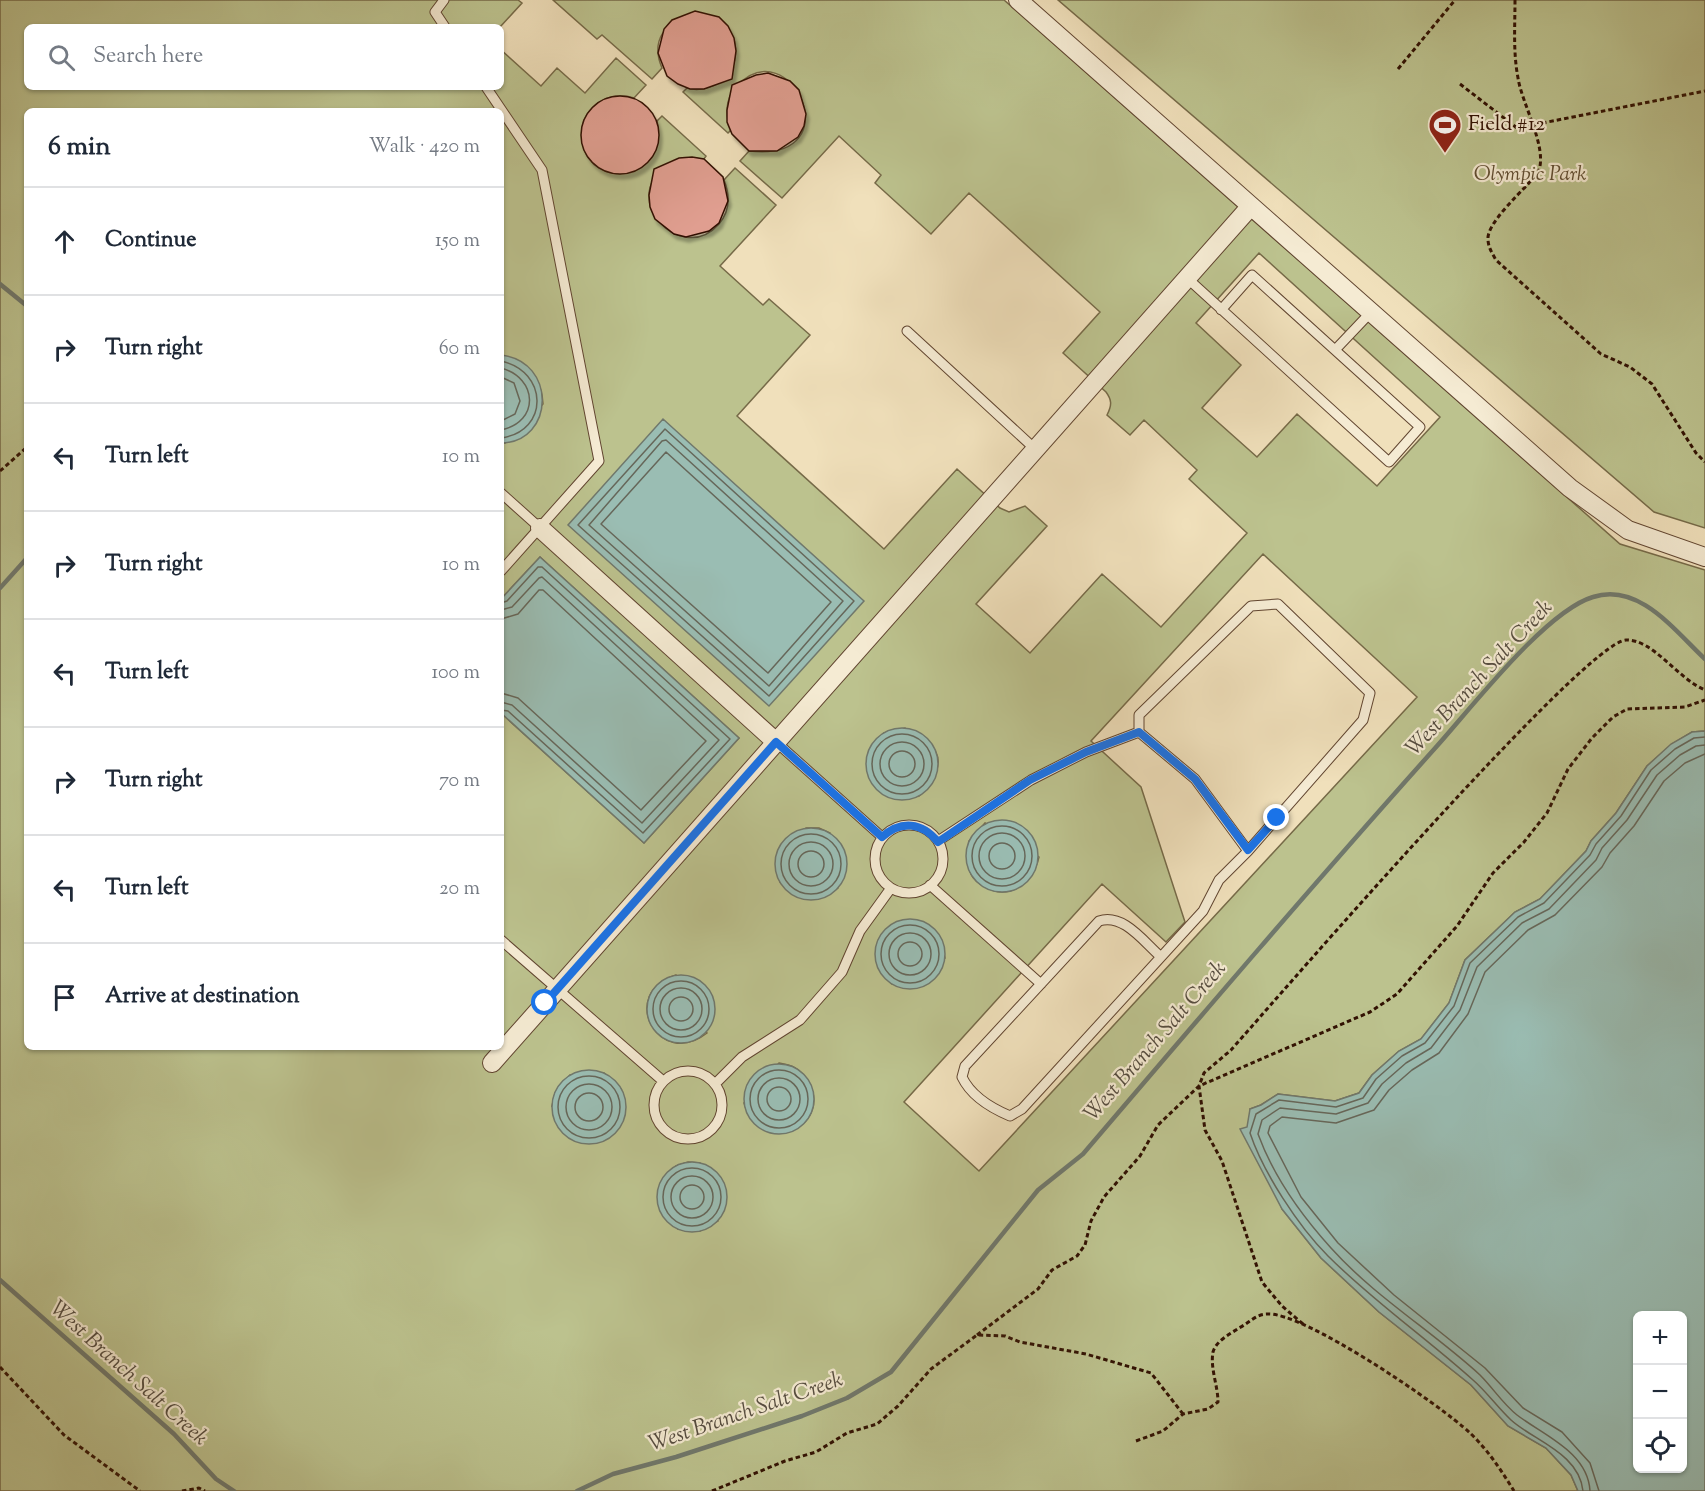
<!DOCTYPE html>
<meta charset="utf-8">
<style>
body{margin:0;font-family:"Sorts Mill Goudy",serif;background:#f2f2f3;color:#1f2937}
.controls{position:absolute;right:18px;bottom:18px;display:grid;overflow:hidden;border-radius:9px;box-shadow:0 2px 4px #0004}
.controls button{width:54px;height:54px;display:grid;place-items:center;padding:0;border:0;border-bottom:2px solid #e0e1e3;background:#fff;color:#1f2937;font:30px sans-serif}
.stop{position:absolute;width:18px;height:18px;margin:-14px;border:4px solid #1a73e8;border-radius:50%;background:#fff}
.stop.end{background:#1a73e8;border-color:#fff;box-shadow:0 2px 6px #0008}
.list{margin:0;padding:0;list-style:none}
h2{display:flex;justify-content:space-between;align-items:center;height:78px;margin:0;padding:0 24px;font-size:26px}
h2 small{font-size:20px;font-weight:400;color:#747a83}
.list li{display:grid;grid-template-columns:39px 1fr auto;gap:18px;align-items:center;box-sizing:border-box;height:108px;padding:0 24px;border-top:2px solid #e0e1e3}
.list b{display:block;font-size:22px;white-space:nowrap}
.list em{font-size:20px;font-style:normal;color:#747a83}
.icon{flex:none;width:33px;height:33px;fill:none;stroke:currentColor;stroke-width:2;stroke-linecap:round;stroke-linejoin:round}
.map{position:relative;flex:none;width:1705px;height:1491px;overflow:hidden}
.search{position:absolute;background:#fff;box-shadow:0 2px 4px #0004;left:24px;top:24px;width:480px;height:66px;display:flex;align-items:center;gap:15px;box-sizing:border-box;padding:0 21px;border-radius:9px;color:#747a83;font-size:22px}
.panel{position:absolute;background:#fff;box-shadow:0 2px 4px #0004;left:24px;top:108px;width:480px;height:942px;border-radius:9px}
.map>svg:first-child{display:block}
.green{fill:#bcc28e;stroke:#766a48;stroke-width:1.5;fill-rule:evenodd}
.water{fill:#9abdb3;stroke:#70786c;stroke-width:1.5;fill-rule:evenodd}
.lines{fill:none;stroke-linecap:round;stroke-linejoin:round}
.shore{stroke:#66675a;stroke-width:1.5}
.stream{stroke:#70786c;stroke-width:4.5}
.building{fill:#e09e90;stroke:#311102;stroke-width:1.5;filter:url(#shadow)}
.service-casing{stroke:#614530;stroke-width:11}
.minor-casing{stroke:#614530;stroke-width:20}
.path{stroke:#311102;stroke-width:3;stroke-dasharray:4.5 3;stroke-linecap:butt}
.service{stroke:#f5ebd3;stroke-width:9}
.minor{stroke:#f5ebd3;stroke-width:18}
.route{stroke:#1a73e8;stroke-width:8}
.labels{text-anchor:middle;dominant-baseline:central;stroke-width:4.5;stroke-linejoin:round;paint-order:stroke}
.poi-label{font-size:21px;fill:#311102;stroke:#f5ebd3;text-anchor:start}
.park-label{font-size:21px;font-style:italic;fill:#624f33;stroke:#f5ebd3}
.water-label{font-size:22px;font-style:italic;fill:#564d40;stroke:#f5ebd3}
</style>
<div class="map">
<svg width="1705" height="1491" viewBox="0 0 1705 1491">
<defs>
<filter id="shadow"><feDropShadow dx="3" dy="5" stdDeviation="1.5" flood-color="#0004"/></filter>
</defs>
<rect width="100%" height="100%" fill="#f0e0bb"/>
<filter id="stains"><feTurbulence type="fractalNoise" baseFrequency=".00333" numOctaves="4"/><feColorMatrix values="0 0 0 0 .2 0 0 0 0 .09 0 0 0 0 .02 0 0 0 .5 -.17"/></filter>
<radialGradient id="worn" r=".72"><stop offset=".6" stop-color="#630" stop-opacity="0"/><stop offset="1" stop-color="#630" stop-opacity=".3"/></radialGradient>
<path class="green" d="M0 0H518L522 3 500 27H27V87H501V50L541 86 557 68 585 93 616 58 646 85 634 98C618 93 603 97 592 108 583 117 580 130 582 142 593 194 669 178 657 121L662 116 706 156 704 159C691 157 684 161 673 165 613 190 679 269 719 224 730 211 730 195 724 180L735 168 776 205 720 266 763 305 769 299 810 335 737 416 884 549 957 469 1000 508 1009 512 1025 506 1047 526 976 604 1030 653 1102 574 1161 627 1247 533 1189 479 1197 470 1144 420 1130 435 1107 415C1112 405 1112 400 1106 392L1063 353 1100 312 969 193 931 234 875 183 881 175 839 136 782 198 740 161 749 151C854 163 790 27 736 87 725 99 725 116 731 130L728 133 683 92 687 88C700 92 715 87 725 78 734 69 737 56 735 44 727 0 638 11 662 68L652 79 602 35 597 39 553 0H1004L1620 544 1705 570V731L1692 732 1672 744 1647 766 1616 813 1591 841 1586 851 1540 899 1515 912 1465 960 1449 1003 1421 1039 1399 1051 1372 1075 1359 1093 1335 1101 1278 1094 1261 1105 1250 1109 1282 1209 1321 1258 1379 1312 1471 1385 1508 1426 1546 1448 1571 1475 1578 1491H0ZM27 111H501V355C525 363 542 378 543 404L505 443H501V599L540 557 739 738 644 843 501 713V1047H27ZM1259 253 1440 417 1377 486 1297 414 1257 457 1202 408 1241 365 1196 323ZM1263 554 1417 697 979 1171 904 1102 1102 884 1166 942 1185 922 1141 787 1091 741ZM905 728C913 734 923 738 930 745 948 760 932 785 919 796L884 733ZM985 823 1039 857C1033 882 1009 902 984 886 979 884 973 879 971 874 967 865 969 850 969 841ZM806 828H819L830 833 838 888C818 904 796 901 780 882ZM940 937 945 958 892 984C878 971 873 960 878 941ZM676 975 707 1033C659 1071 617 993 676 975ZM779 1063C792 1065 799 1068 806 1079 838 1122 763 1162 744 1103ZM604 1073 621 1089 552 1106 555 1093 570 1075ZM688 1162 700 1163 718 1221 700 1231 678 1229 676 1166Z
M1058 0H1705V528L1654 512Z"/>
<path class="water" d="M501 355C557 361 555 442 501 443Z
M663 419 864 601 769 706 568 525Z
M540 557 739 738 644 843 501 713V599Z
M866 764a36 36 0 1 1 72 0a36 36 0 1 1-72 0Z
M1705 731V1491H1578L1571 1475 1546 1448 1508 1426 1471 1385 1379 1312 1321 1258 1282 1209 1240 1129 1247 1127 1250 1109 1261 1105 1278 1094 1335 1101 1359 1093 1372 1075 1399 1051 1421 1039 1449 1003 1465 960 1515 912 1540 899 1586 851 1591 841 1616 813 1647 766 1671 744 1692 732ZM1638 1316H1682V1468H1638Z
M966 856a36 36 0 1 1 72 0a36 36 0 1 1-72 0Z
M775 864a36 36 0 1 1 72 0a36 36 0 1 1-72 0Z
M875 954a35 35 0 1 1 70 0a35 35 0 1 1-70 0Z
M647 1009a34 34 0 1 1 68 0a34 34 0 1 1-68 0Z
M744 1099a35 35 0 1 1 70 0a35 35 0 1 1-70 0Z
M552 1107a37 37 0 1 1 74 0a37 37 0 1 1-74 0Z
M657 1197a35 35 0 1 1 70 0a35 35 0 1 1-70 0Z"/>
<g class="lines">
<path class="shore" d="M501 361C548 371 550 431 501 438
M501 368C538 378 540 422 501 430
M501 377 514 383 520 401 515 414 501 421
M665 429 854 601 769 696 578 525Z
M666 440 843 601 769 686 589 525 662 441Z
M666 452 831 602 768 673 601 524Z
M501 603 507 601 538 567H542L730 739 643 833 508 711 501 710
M501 610 512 607 539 578 542 577 719 740 642 823 512 705 501 702
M501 619 518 614 539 590H543L706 741 641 810 518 698 501 693
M872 764a30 30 0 1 1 60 0a30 30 0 1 1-60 0Z
M880 764a22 22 0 1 1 44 0a22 22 0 1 1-44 0Z
M889 764a13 13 0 1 1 26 0a13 13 0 1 1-26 0Z
M972 856a30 30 0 1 1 60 0a30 30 0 1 1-60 0Z
M979 856a23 23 0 1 1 46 0a23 23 0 1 1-46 0Z
M781 864a30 30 0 1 1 60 0a30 30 0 1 1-60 0Z
M789 864a22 22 0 1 1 44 0a22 22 0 1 1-44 0Z
M989 856a13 13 0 1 1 26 0a13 13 0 1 1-26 0Z
M798 864a13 13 0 1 1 26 0a13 13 0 1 1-26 0Z
M881 954a29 29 0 1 1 58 0a29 29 0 1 1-58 0Z
M889 954a21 21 0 1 1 42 0a21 21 0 1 1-42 0Z
M898 954a12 12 0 1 1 24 0a12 12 0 1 1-24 0Z
M653 1009a28 28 0 1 1 56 0a28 28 0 1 1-56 0Z
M660 1009a21 21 0 1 1 42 0a21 21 0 1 1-42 0Z
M669 1009a12 12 0 1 1 24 0a12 12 0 1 1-24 0Z
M750 1099a29 29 0 1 1 58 0a29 29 0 1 1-58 0Z
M558 1107a31 31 0 1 1 62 0a31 31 0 1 1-62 0Z
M758 1099a21 21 0 1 1 42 0a21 21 0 1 1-42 0Z
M566 1107a23 23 0 1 1 46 0a23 23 0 1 1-46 0Z
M767 1099a12 12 0 1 1 24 0a12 12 0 1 1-24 0Z
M575 1107a14 14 0 1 1 28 0a14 14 0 1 1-28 0Z
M663 1197a29 29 0 1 1 58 0a29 29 0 1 1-58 0Z
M671 1197a21 21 0 1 1 42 0a21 21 0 1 1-42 0Z
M680 1197a12 12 0 1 1 24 0a12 12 0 1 1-24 0Z
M1583 1491C1579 1453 1534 1441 1511 1420 1497 1407 1487 1392 1473 1380 1425 1337 1373 1301 1328 1256 1298 1226 1263 1172 1250 1133L1256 1114 1279 1100 1336 1107 1363 1098 1376 1079 1402 1056 1425 1043 1454 1006 1470 963 1518 917 1544 903 1590 855 1596 844 1621 816 1651 770 1675 749 1694 738 1705 737
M1590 1491C1588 1452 1543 1435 1517 1415 1503 1404 1493 1388 1480 1375 1432 1331 1375 1297 1331 1248 1302 1216 1273 1175 1258 1134L1262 1120 1280 1108 1336 1114 1368 1103 1382 1084 1406 1063 1431 1048 1460 1010 1477 967 1522 923 1549 909 1596 860 1602 848 1627 820 1657 775 1680 755 1696 746 1705 745
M1599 1491 1590 1463 1562 1432 1523 1408 1485 1368 1394 1295 1338 1243 1301 1197 1268 1133 1270 1126 1282 1117 1336 1123 1374 1110 1389 1090 1412 1070 1439 1053 1468 1014 1485 972 1528 930 1555 915 1602 867 1610 853 1634 826 1664 781 1685 763 1705 754"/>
<path class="stream" d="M0 284 27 306
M0 588 27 558
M0 1280 174 1434 216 1479 234 1491
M577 1491 613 1474 676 1457 802 1416 847 1398 891 1372 1038 1190 1083 1154C1200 1017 1317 880 1437 746 1472 707 1546 611 1593 597 1639 582 1675 631 1705 659"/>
</g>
<path class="building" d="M695 11 719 17 728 26 734 38 736 51 732 79 704 89H690L678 84 667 76 658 53 664 29 672 20Z
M768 73 790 81 799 90 806 114 804 126 798 137 777 151H749L732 134 727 122V110L732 85 756 75Z
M581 135a39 39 0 1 1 78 0a39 39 0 1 1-78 0Z
M692 157 704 159 723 177 728 201 719 223 709 231 686 237 674 234 655 219 650 207 649 195 654 169 679 158Z"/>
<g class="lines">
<g class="service-casing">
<path id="service" d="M444 0 435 12 445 27
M486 87 542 170 599 461 501 571
M1187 278 1389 462 1420 427 1252 275 1221 310
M907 331 1035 449
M1335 350 1372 311
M501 493 540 528
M1139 732V715L1251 606 1278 604 1370 693 1363 720 1248 851
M776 742 882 837
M875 859a34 34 0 1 1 68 0a34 34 0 1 1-68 0Z
M938 841 1031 780 1086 752 1139 732 1195 779 1248 851 1219 880 1203 911 1022 1109 1010 1116C991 1108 971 1096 962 1077L965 1066 1099 921C1123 913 1143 941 1160 956
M930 885 1041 984
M501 940 663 1081
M654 1105a34 34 0 1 1 68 0a34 34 0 1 1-68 0Z
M715 1084 742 1057 800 1020 842 972 860 931 891 888"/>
</g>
<g class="minor-casing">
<path id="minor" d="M1018 0 1570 488 1628 530 1705 557
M540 528 776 742
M492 1063 1250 207"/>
</g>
<path class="path" d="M1515 0C1515 26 1513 52 1518 78 1522 104 1547 146 1539 170 1537 175 1531 180 1528 184 1517 196 1487 224 1488 239 1488 247 1492 253 1496 260L1601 354 1630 367 1652 384 1696 453 1705 462
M1398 69 1455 0
M1460 84 1517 128 1705 91
M0 471 27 447
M1303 1324 1282 1306 1262 1282 1222 1161 1205 1130 1199 1086 1204 1073 1231 1050C1279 996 1585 642 1626 640 1653 639 1678 679 1705 690
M977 1335 1038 1289 1052 1270 1077 1256 1085 1245 1091 1221 1104 1197 1140 1156 1158 1125 1199 1086 1370 1012 1397 994 1457 926 1493 873 1524 842 1547 813 1568 769 1592 738 1613 717 1627 709 1685 707 1705 700
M0 1367 64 1435 140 1491
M1136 1441 1163 1431 1183 1414 1208 1409 1218 1402C1218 1386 1210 1368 1213 1352 1216 1341 1230 1334 1239 1328 1249 1323 1256 1314 1267 1314 1303 1311 1442 1406 1470 1433 1488 1450 1501 1470 1514 1491
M182 1491 199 1488 205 1491
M712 1491 785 1461 816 1452 847 1433 877 1424 898 1406 931 1369 977 1335 1005 1336 1020 1342 1086 1354 1151 1373 1183 1414"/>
<use href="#service" class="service"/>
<use href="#minor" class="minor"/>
</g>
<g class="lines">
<path class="route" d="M545 1003 776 742 882 837C901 820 922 822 938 842L1030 780 1086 752 1139 732 1195 779 1248 850 1277 818"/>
</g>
<defs>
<g id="stadium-pin" transform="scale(1.725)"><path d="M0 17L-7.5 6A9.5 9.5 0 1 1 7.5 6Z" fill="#8f2418" stroke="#f5ebd3"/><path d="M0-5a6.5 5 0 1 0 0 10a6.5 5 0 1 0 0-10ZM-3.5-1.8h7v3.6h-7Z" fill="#fff"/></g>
</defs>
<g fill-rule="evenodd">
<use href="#stadium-pin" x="1445" y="125"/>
</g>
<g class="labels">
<g class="poi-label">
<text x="1468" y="125">Field #12</text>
</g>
<g class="park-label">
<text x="1530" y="175">Olympic Park</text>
</g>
<g class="water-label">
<text transform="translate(1480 679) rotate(-47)">West Branch Salt Creek</text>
<text transform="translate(1156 1042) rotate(-49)">West Branch Salt Creek</text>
<text transform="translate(128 1374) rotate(42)">West Branch Salt Creek</text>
<text transform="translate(746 1413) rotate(-19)">West Branch Salt Creek</text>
</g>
</g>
<rect width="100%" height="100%" filter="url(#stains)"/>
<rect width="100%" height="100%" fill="url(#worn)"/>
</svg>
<div class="controls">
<button>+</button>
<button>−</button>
<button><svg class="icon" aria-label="locate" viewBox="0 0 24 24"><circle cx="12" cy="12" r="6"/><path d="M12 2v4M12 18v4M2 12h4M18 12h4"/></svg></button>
</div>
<div class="stop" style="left:545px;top:1003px"></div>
<div class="stop end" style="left:1277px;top:818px"></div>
<div class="search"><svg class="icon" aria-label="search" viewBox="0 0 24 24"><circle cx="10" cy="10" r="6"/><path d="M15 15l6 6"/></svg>Search here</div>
<section class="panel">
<h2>6 min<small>Walk · 420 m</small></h2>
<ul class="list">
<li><svg class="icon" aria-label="ahead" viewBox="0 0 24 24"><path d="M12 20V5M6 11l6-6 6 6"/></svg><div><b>Continue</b></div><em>150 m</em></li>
<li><svg class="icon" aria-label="right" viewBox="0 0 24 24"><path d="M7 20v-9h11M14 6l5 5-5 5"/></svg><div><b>Turn right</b></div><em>60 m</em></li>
<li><svg class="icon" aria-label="left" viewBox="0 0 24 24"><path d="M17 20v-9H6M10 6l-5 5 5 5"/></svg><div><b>Turn left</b></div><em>10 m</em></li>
<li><svg class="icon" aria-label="right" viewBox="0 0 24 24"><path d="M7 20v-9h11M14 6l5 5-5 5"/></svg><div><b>Turn right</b></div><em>10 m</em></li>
<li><svg class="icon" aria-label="left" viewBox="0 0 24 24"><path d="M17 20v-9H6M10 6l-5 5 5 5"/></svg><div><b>Turn left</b></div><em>100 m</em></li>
<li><svg class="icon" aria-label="right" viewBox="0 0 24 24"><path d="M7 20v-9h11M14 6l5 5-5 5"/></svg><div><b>Turn right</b></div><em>70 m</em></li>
<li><svg class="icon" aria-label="left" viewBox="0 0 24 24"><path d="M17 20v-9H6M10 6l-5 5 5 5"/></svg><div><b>Turn left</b></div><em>20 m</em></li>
<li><svg class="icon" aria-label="arrive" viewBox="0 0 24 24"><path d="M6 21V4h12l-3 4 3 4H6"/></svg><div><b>Arrive at destination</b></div></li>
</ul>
</section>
</div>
